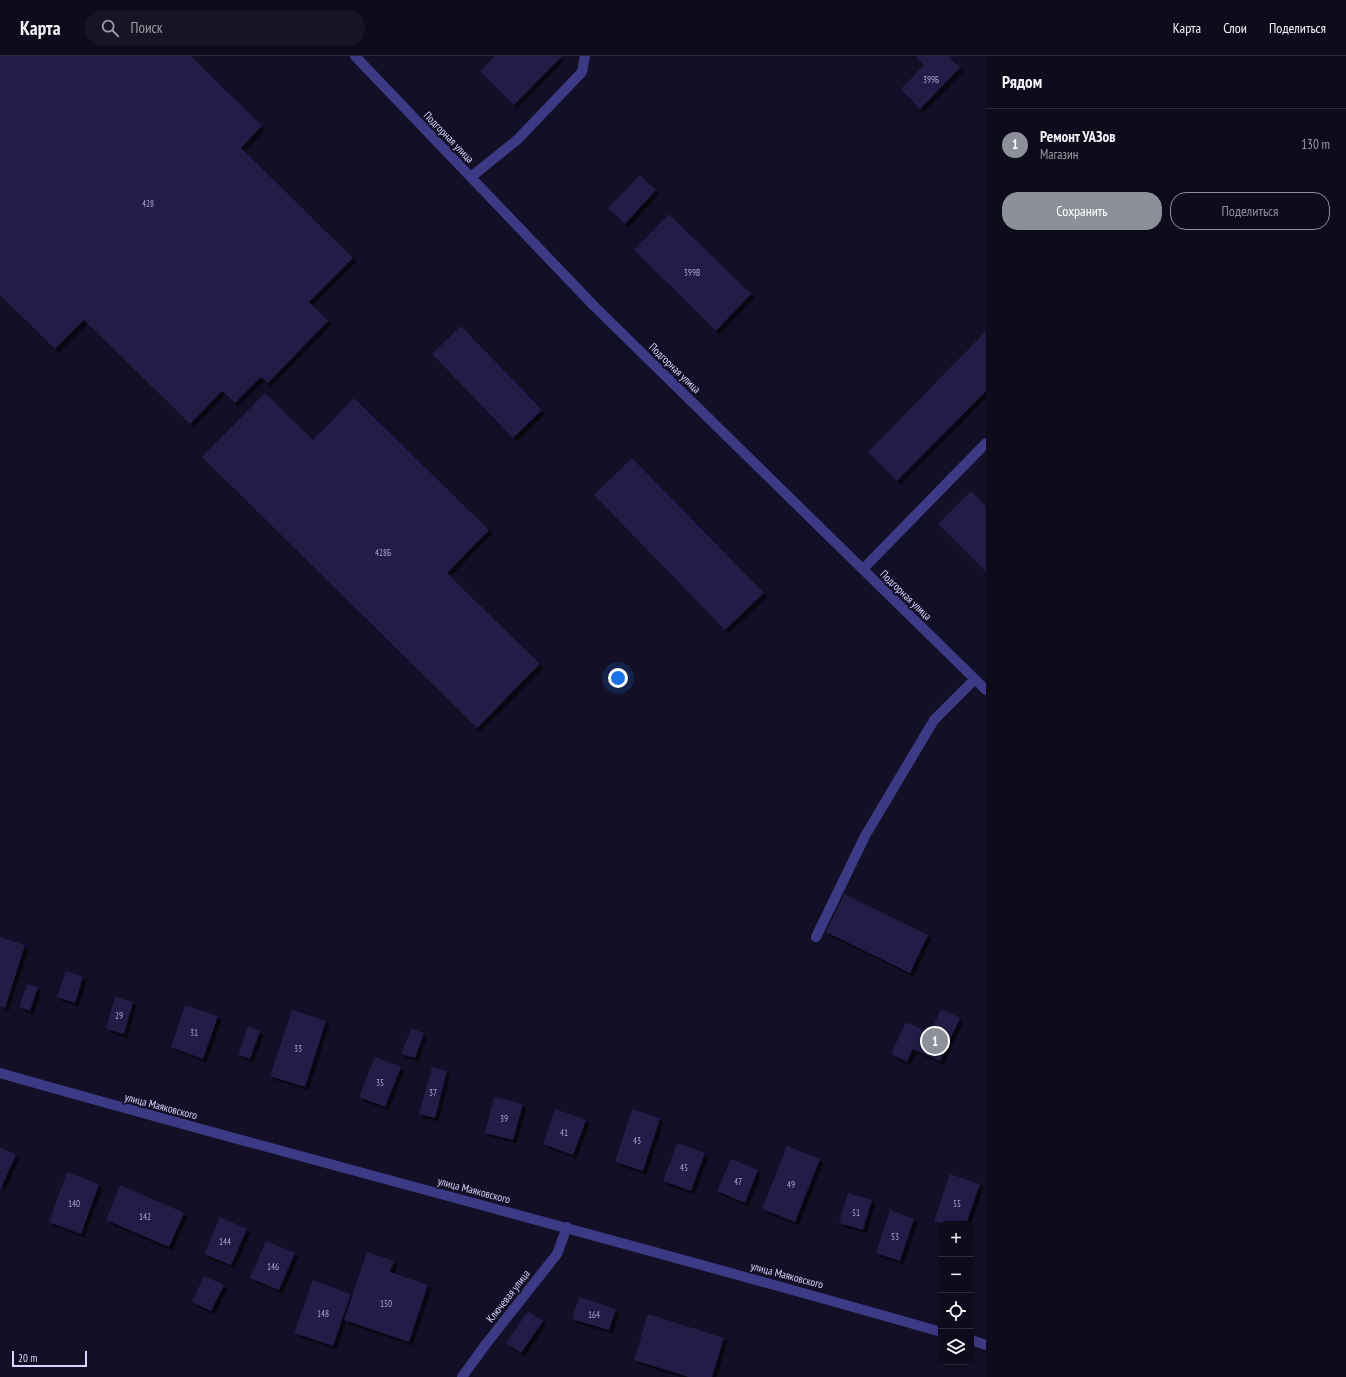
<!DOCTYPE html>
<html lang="ru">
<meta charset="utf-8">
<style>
body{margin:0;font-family:"PT Sans Narrow",sans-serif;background:#171425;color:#f1f3f6}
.controls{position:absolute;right:12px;bottom:12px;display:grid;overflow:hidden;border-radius:8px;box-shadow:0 4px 16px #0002}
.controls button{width:36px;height:36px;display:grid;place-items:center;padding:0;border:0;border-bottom:1px solid #2e2b3b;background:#0e0b1c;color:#f1f3f6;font:20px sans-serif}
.scale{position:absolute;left:12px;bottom:10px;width:75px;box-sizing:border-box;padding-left:4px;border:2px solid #d9d4ff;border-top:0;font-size:11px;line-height:14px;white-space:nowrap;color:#d9d4ff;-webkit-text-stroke:3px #130f26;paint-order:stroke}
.you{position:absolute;left:618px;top:622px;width:14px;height:14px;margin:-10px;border:3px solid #fff;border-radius:50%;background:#1a73e8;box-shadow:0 0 0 6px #1a73e833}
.badge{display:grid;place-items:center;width:26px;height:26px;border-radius:50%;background:#8c9099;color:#fff;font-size:13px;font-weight:700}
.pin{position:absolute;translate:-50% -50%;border:2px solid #fff;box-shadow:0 1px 4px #0006}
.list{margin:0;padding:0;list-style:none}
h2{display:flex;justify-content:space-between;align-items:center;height:52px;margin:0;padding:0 16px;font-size:17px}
h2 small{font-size:13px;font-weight:400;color:#9b9ba3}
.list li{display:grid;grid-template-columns:26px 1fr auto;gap:12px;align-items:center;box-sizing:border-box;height:72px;padding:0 16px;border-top:1px solid #2e2b3b}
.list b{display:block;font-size:15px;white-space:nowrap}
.list p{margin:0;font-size:13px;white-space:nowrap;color:#9b9ba3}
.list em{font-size:13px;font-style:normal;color:#9b9ba3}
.actions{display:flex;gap:8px;padding:12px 16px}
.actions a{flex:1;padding:9px 0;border:1px solid #8c9099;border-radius:16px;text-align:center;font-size:14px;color:#8c9099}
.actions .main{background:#8c9099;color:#fff}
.icon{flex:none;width:22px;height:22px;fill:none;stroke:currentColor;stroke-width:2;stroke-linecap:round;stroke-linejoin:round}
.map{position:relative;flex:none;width:986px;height:1321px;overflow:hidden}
header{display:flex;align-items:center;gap:24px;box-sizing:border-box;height:56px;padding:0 20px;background:#0e0b1c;border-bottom:1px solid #2e2b3b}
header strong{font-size:19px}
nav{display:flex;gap:22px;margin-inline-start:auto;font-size:14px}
.search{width:280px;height:36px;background:#171425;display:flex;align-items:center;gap:10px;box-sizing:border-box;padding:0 14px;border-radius:22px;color:#9b9ba3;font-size:15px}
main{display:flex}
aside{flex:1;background:#0e0b1c}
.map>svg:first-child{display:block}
.building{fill:#241b47;filter:url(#shadow)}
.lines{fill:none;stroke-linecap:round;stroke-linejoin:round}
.minor{stroke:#3d3a85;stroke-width:10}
.labels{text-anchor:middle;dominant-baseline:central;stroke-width:4;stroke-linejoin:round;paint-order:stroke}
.number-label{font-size:9px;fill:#aca6d1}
.street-label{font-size:11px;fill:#d9d4ff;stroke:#130f26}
</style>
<header>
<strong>Карта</strong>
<div class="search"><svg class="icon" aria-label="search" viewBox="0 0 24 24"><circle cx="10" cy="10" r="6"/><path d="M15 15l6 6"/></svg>Поиск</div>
<nav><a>Карта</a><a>Слои</a><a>Поделиться</a></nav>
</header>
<main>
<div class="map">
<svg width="986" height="1321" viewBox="0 0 986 1321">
<defs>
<filter id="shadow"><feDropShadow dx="3.5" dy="3.5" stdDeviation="0" flood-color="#0009"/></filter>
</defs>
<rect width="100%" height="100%" fill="#130f26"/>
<path class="building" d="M0 0H191L262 70 241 92 353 202 309 246 328 265 268 327 261 321 235 347 222 335 190 368 84 264 55 293 0 239Z
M495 0H562L514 49 480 15Z
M917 0H948L960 12 920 53 901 33 924 9 916 1Z
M640 119 656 134 625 168 608 152Z
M669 158 751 238 716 275 634 194Z
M461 270 542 354 513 382 432 298Z
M986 275V335L897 425 868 396Z
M265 337 313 384 354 342 489 474 447 517 540 608 477 672 202 401Z
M632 402 764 537 725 574 594 439Z
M971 435 986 450V516L938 468Z
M844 838 928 879 910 917 826 876Z
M0 881 25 889 5 952 0 950Z
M66 915 83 921 75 947 57 941Z
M27 928 38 931 30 955 19 951Z
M115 941 133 946 124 978 106 973Z
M185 949 218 960 203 1003 171 991Z
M941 953 960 962 940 1005 913 993 907 1006 891 998 906 966 930 977Z
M292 954 326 965 305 1031 270 1020Z
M248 970 260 975 250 1003 238 999Z
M411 973 424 977 415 1002 401 998Z
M375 1001 401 1011 385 1051 359 1041Z
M432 1011 447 1015 435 1062 419 1058Z
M494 1041 523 1048 513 1084 485 1077Z
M555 1053 586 1064 573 1099 543 1088Z
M632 1053 660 1062 643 1115 615 1106Z
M677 1087 705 1097 691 1135 663 1125Z
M787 1090 820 1103 795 1166 762 1153Z
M0 1091 16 1099 0 1134Z
M731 1103 758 1114 745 1147 717 1135Z
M67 1116 99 1128 81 1178 49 1166Z
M950 1118 980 1128 966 1168H942L934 1165Z
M120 1129 184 1157 169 1191 106 1164Z
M848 1137 872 1144 863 1174 839 1167Z
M890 1154 914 1163 900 1205 876 1197Z
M220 1161 247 1173 231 1209 204 1198Z
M266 1185 295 1197 279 1234 250 1222Z
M367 1196 394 1205 390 1216 428 1229 409 1286 344 1264Z
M204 1220 224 1229 211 1255 192 1246Z
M313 1224 351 1238 333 1290 294 1277Z
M579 1241 616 1253 609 1274 572 1263Z
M528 1255 543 1265 521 1297 506 1287Z
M648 1258 724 1282 712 1321H689L634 1304Z"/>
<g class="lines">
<path class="minor" d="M355 0 594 250 986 634
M471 121 518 83 582 16 585 0
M863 513 986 387
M816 881 865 780 934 664 975 623
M0 1017C313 1106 628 1186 941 1276
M971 1284 986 1289
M462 1321 486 1288 557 1198 567 1171"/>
</g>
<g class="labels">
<g class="number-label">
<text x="931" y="23">399Б</text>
<text x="148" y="147">428</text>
<text x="692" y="216">399В</text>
<text x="383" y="496">428Б</text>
<text x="119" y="959">29</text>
<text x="194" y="976">31</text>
<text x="298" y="992">33</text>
<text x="380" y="1026">35</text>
<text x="433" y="1036">37</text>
<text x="504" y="1062">39</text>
<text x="564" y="1076">41</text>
<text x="637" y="1084">43</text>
<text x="684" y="1111">45</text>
<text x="738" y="1125">47</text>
<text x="791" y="1128">49</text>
<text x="74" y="1147">140</text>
<text x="957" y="1147">55</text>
<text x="856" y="1156">51</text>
<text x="145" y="1160">142</text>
<text x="895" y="1180">53</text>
<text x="225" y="1185">144</text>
<text x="273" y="1210">146</text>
<text x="386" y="1247">150</text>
<text x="323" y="1257">148</text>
<text x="594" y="1258">164</text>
</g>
<g class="street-label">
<text transform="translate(449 81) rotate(46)">Подгорная улица</text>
<text transform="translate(675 312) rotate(44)">Подгорная улица</text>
<text transform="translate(906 539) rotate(44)">Подгорная улица</text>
<text transform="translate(161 1050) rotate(15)">улица Маяковского</text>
<text transform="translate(474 1134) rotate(15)">улица Маяковского</text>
<text transform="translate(787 1219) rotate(15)">улица Маяковского</text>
<text transform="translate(508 1240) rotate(-52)">Ключевая улица</text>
</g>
</g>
</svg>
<div class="controls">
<button>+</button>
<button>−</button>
<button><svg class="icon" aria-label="locate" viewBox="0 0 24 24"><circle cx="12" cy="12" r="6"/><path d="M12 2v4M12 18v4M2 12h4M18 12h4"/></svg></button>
<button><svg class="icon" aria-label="layers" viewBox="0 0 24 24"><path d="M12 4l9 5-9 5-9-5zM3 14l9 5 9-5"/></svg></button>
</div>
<div class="scale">20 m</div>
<div class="you"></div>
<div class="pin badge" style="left:935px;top:985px">1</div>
</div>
<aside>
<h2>Рядом<small></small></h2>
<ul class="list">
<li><span class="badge">1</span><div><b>Ремонт УАЗов</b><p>Магазин</p></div><em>130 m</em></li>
</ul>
<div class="actions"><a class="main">Сохранить</a><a>Поделиться</a></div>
</aside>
</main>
